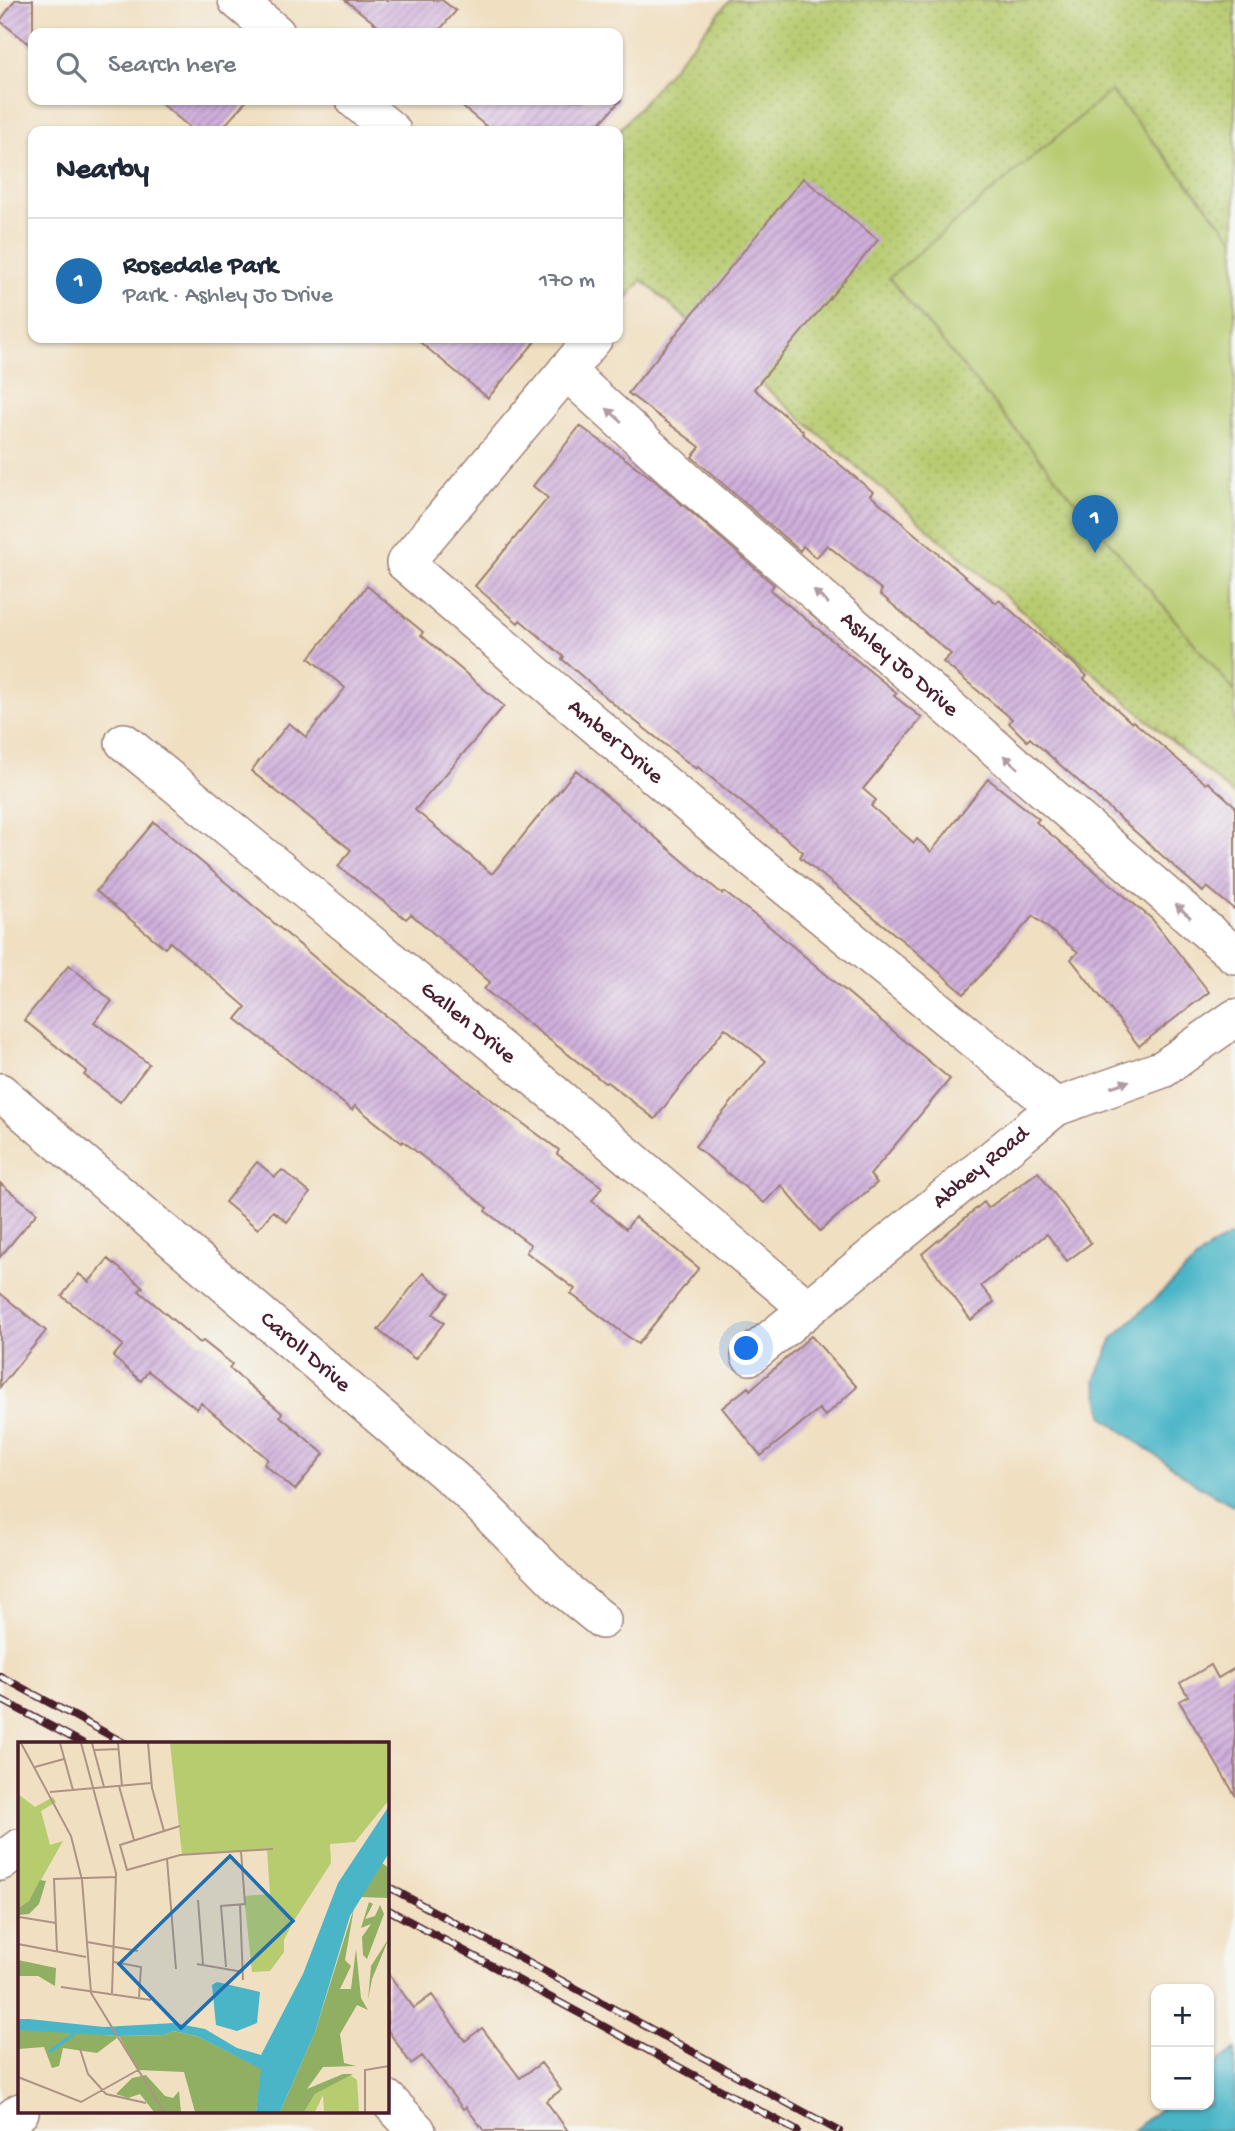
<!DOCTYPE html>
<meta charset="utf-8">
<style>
body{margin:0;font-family:"Gochi Hand",sans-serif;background:#f6f6f7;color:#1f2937}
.controls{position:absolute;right:21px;bottom:21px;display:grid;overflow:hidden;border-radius:14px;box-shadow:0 2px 5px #0004}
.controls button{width:63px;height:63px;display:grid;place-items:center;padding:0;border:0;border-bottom:2px solid #e0e1e3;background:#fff;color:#1f2937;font:35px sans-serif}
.you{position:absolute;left:747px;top:1349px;width:24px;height:24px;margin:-18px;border:5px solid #fff;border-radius:50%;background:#1a73e8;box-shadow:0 0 0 10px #1a73e833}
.badge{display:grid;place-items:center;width:46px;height:46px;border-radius:50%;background:#1f6fb2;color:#fff;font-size:23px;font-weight:700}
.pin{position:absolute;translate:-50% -58px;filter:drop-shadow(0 2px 4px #0008)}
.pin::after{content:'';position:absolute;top:37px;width:24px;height:21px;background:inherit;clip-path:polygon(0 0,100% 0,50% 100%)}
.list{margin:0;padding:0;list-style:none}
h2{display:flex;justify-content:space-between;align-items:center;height:91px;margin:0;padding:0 28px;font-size:30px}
h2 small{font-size:23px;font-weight:400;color:#747a83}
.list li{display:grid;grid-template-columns:46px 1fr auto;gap:21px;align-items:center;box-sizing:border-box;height:126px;padding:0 28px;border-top:2px solid #e0e1e3}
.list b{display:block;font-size:26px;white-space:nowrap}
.list p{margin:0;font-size:23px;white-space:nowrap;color:#747a83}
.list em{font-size:23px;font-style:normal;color:#747a83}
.icon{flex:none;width:38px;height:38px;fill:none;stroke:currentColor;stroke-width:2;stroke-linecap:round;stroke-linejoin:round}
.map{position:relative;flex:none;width:1235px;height:2131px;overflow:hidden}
.search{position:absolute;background:#fff;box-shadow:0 2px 5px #0004;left:28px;top:28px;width:595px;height:77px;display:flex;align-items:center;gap:18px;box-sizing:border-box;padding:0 24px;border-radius:14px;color:#747a83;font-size:26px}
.panel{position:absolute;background:#fff;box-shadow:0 2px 5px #0004;left:28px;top:126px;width:595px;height:217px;border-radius:14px}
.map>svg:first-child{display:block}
.grass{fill:url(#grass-dots);stroke:#80754d;stroke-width:2}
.garden{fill:#b7cb6f;stroke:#80754d;stroke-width:2}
.water{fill:#4ab5c7;stroke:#4a6a79;stroke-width:2}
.building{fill:url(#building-hatch)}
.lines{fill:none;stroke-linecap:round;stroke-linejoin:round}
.minor-casing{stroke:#9d7f76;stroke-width:40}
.minor{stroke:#fff;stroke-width:37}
.rail-casing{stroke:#4a1f2b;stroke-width:8}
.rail{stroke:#f6f6f2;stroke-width:5;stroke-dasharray:16;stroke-linecap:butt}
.oneway{fill:#ae9aa0}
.labels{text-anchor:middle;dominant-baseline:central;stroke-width:5;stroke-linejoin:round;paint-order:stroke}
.street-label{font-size:23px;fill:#4a1f2b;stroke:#f6f6f2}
.inset-river{fill:none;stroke:#4ab5c7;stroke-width:3.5}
.inset-road{fill:none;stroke:#ae9285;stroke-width:2}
.view{fill:#1f6fb2;fill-opacity:0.15;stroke:#1f6fb2;stroke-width:3.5}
.inset-edge{fill:none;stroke:#4a1f2b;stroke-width:3.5}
</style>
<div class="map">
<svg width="1235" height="2131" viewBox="0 0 1235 2131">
<defs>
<pattern id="grass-dots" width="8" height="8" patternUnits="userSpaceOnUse" patternTransform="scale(1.75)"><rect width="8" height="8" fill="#b7cb6f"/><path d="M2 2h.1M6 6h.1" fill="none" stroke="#9fae60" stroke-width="1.8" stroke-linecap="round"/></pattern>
<pattern id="building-hatch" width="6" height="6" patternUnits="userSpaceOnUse" patternTransform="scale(1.75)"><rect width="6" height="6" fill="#d0b0dc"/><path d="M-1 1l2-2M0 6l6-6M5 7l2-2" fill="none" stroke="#ab8fb3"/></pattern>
</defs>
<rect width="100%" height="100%" fill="#f6f6f2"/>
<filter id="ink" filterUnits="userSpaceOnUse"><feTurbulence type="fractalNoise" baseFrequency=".0143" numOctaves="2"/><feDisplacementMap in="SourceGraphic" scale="14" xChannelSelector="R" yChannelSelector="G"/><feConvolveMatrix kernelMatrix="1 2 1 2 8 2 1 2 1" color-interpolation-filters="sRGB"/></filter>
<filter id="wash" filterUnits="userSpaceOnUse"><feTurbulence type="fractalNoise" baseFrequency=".00686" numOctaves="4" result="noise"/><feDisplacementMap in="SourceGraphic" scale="28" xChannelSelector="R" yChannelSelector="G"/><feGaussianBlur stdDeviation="1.57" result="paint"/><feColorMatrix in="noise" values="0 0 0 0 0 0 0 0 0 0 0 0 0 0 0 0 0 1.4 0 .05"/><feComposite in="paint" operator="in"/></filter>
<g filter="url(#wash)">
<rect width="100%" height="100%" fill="#f0dfc1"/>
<path class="grass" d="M730 0H1235V796L642 280 618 309V132Z"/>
<path class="garden" d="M1111 91 1235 240V692L889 278Z"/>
<path class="water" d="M1235 1234V1506L1198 1486 1104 1418 1095 1380 1113 1338 1210 1247Z
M1235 2050V2131H1132L1165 2105H1209V2069Z"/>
<g id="blocks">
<path class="building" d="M15 0H33V47L0 21Z
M345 0H442L456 11 437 33H387Z
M157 100H247L220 131H194Z
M454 100H621L593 131H492Z
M803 178 878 240 754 389 803 431 802 433 873 492 870 495 903 522 902 523 996 603 999 600 1067 660 1068 658 1087 676 1084 679 1132 723 1133 721 1206 784 1208 782 1235 806V910L1207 887 1203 892 1030 738 1027 741 1009 723 1012 719 943 662 951 654 880 594 882 590 827 545 816 558 803 546 800 551 692 457 700 447 628 393Z
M415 338H538L488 398Z
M580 426 653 479 774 585 770 590 897 693 894 696 922 718 863 789 876 800 871 806 914 843 917 839 931 852 988 779 1039 819 1036 822 1152 919 1209 992 1139 1046 1071 959 1078 952 1033 916 964 994 919 954 800 857 803 852 698 767 696 769 616 706 562 659 564 657 520 620 518 623 475 586 548 498 533 486Z
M367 586 423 632 421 635 504 706 415 810 492 874 576 770 722 894 724 892 764 922 950 1079 870 1175 877 1183 820 1231 781 1185 764 1203 695 1146 766 1061 725 1028 655 1119 607 1082 605 1083 484 989 490 982 411 914 406 919 338 866 351 850 251 771 289 723 306 737 345 688 309 658Z
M154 822 345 983 502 1108 559 1150 557 1154 602 1187 592 1201 626 1229 635 1217 699 1268 638 1344 571 1294 575 1289 526 1252 531 1245 485 1211 487 1208 403 1141 402 1143 355 1106 352 1110 236 1019 246 1007 170 942 165 948 96 891Z
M69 965 112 1001 94 1022 149 1064 120 1102 84 1075 87 1071 24 1020Z
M257 1162 275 1177 282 1170 310 1193 287 1222 273 1211 258 1229 225 1202Z
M1038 1172 1091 1243 1067 1261 1047 1234 981 1286 994 1302 971 1320 922 1254 984 1202 988 1208Z
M0 1183 37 1213 0 1257Z
M108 1259 143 1287 139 1291 200 1343 203 1341 232 1364 229 1368 282 1413 280 1416 324 1454 295 1490 264 1464 268 1459 201 1403 197 1409 148 1371 141 1381 113 1357 123 1345 62 1296 79 1274 89 1282Z
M423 1273 449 1294 433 1314 444 1323 415 1359 378 1330Z
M0 1293 46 1331 0 1387Z
M811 1336 857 1387 825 1416 819 1409 761 1456 722 1408 748 1387 750 1390Z
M1211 1665 1218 1678 1235 1668V1795L1179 1701 1188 1696 1180 1683Z
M387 1972 414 2008 432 1995 465 2041 482 2028 520 2078 541 2063 561 2090 546 2101 568 2131H484L466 2107 463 2109 422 2056 411 2064 387 2029Z"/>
</g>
</g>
<g filter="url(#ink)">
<use href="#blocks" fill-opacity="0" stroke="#9d7f76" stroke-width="2"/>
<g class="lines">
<g class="minor-casing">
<g id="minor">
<path d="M237 0 276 33"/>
<path d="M355 100 392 131"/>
<path id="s1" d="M594 338 405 563 756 862 1056 1107"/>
<path id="s2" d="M566 371 691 485 1235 955"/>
<path id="s3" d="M124 742 552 1092 807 1308"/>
<path id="s4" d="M0 1092 466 1490 565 1590 602 1620"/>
<path id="s5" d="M750 1356 1056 1107 1163 1069 1235 1018"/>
<path d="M0 1862 19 1848"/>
<path d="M387 2099 417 2131"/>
<path d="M0 2127 20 2112"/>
</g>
</g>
<use href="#minor" class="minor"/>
<g class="rail-casing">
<path id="rail" d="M0 1676 126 1744
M0 1699 84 1744
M387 1886 839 2131
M387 1909 797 2131"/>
</g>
<use href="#rail" class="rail"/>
</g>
<defs><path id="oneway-solid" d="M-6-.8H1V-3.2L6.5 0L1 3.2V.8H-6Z" transform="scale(1.75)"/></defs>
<g class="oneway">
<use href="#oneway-solid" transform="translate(614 415) rotate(-138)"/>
<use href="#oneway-solid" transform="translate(821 597) rotate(-139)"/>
<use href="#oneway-solid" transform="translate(1011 762) rotate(-139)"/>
<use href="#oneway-solid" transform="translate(1183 911) rotate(-139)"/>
<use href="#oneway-solid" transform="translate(1120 1084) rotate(-19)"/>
</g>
</g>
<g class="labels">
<g class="street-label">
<text stroke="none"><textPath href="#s2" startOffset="444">Ashley Jo Drive</textPath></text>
<text stroke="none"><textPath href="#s1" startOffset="570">Amber Drive</textPath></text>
<text stroke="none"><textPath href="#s3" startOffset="444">Gallen Drive</textPath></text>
<text stroke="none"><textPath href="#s5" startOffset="298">Abbey Road</textPath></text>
<text stroke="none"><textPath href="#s4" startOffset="401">Caroll Drive</textPath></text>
</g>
</g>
<g transform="translate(18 1742)">
<rect width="371" height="371" fill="#f0dfc1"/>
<path d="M152 1H371V58L337 100 312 102 313 121 275 180 266 198V210L252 229 234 230 226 154 252 152 249 108 164 113ZM0 52 17 65 35 55 38 60 23 69 32 103 45 99 11 159 0 166ZM332 333 339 338 341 370 306 369 305 353 297 370H286L297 352Z" fill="#b7cb6f"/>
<path d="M364 121 371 126V156L342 155ZM22 138 28 139 21 162 11 172 0 173V166L11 159ZM351 160 355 162 347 177 357 174 362 163 366 172 349 217 345 213 344 195 353 182 343 186ZM336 166 327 218 333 224 322 247H333L338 207 343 256 350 268 339 263 322 292 326 321 338 324 305 325 289 347 325 332H335L297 352 286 370H262L297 290ZM371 196 354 237 350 258 353 224ZM0 218 38 226 37 244 20 234H0ZM10 286 98 294 99 296 79 311 45 306 41 324 34 326 26 305 0 307V288ZM155 289 179 294 244 327 238 370H177L166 330 120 328 101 294 146 293ZM128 333 147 354 155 356 161 349 163 370H136L122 352 110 356 98 352 114 336Z" fill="#91af62"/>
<path d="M23 78 28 108 18 124 7 129 0 118V89ZM285 112 305 124 286 156 266 144ZM243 174 264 177 259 219 238 216Z" fill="#b7cb6f"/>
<path d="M371 64V111L332 174 297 290 262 370H238L243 327 179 294 155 289 146 293 101 294 0 288V277H11L86 285 156 281 187 287 219 306 243 313 285 232 320 141ZM199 240 242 250 239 281 219 289 198 283 194 243Z" fill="#4ab5c7"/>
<path class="inset-river" d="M31 310 56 292"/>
<path class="inset-road" d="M3 1 53 94 64 138 73 251 146 370M42 1 55 48M63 1 98 131 94 251M74 1 86 45M100 1 104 44M130 1 134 46 146 89M76 8 100 7M17 25 46 17M101 44 116 98M32 50 133 41M162 84 102 103 109 128 162 113 255 107M149 117 158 227M180 158 185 222M222 162 225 238M1 175 38 181M69 200 120 209M0 202 68 215M39 209 36 137 98 135M96 220 123 225 121 255M179 222 225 230M208 225 203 164 227 162 223 109M43 245 133 258M62 307 70 332 88 352 128 361M0 335 63 360 120 328M347 370V328L371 324"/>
<path class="view" d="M212 114 275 179 163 286 101 222Z"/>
<rect width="371" height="371" class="inset-edge"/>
</g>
</svg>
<div class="controls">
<button>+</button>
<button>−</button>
</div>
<div class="you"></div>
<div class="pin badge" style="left:1095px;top:553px">1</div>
<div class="search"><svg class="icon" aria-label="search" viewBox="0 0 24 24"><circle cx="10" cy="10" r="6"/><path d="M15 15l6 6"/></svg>Search here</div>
<section class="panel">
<h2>Nearby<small></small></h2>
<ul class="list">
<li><span class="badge">1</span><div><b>Rosedale Park</b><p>Park · Ashley Jo Drive</p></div><em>170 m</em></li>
</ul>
</section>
</div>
